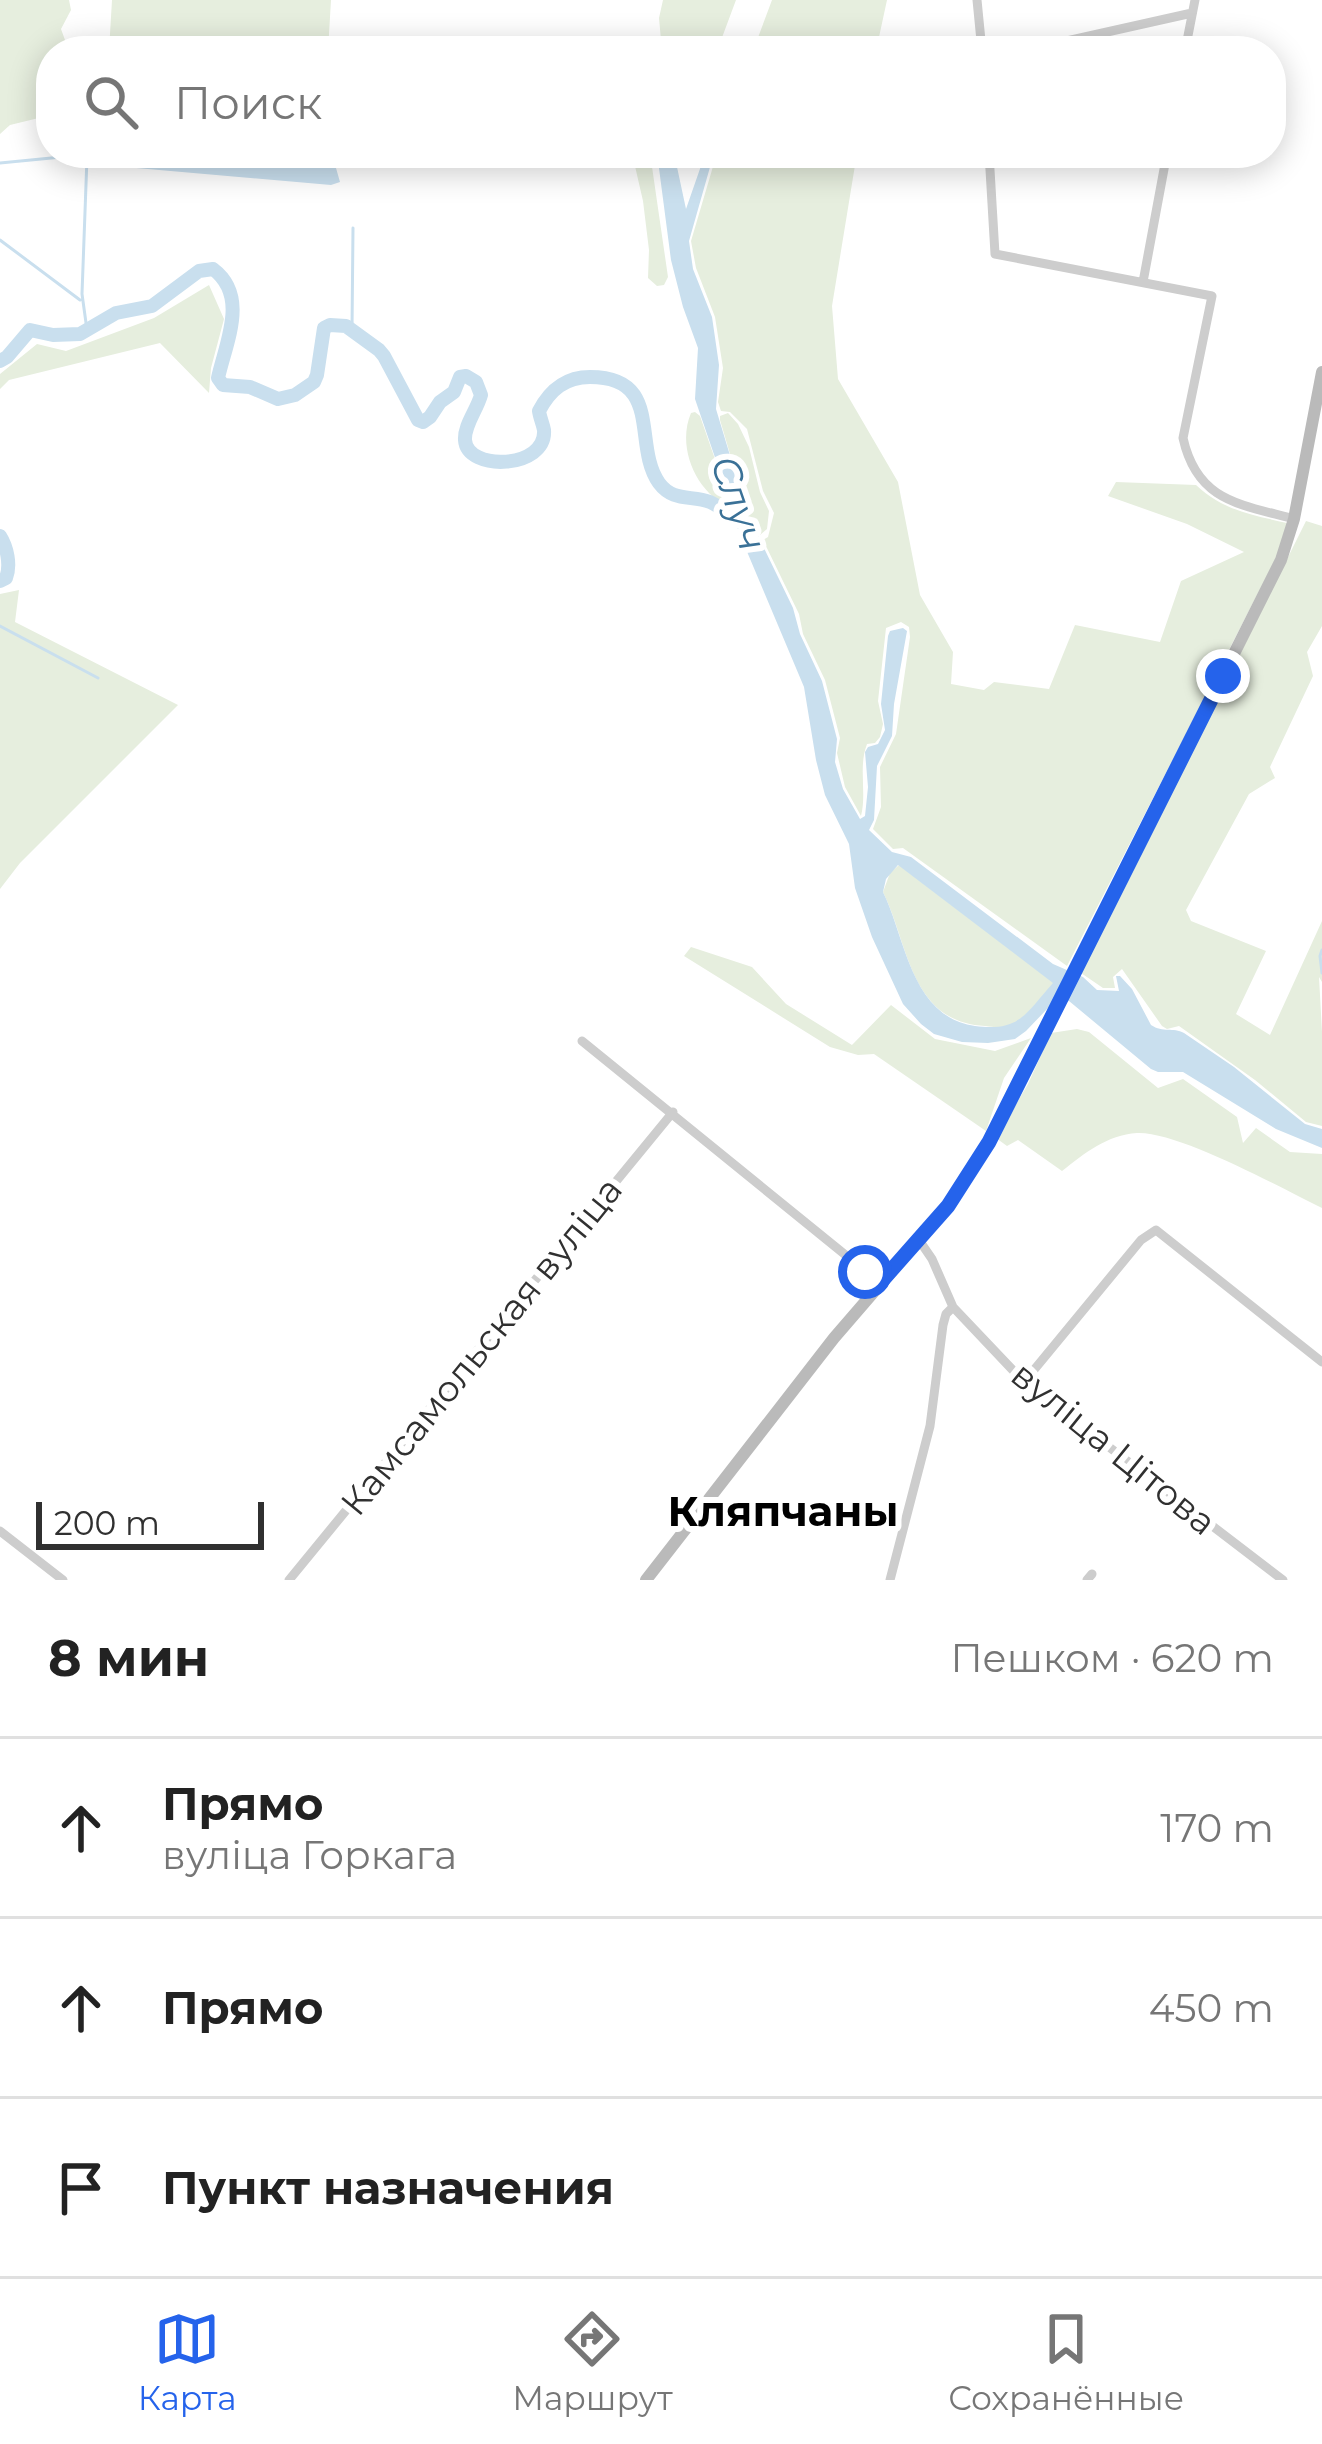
<!DOCTYPE html>
<html lang="ru">
<meta charset="utf-8">
<style>
body{margin:0;font-family:Montserrat,sans-serif;background:#f6f6f6;color:#222}
.scale{position:absolute;left:36px;bottom:30px;width:228px;box-sizing:border-box;padding-left:12px;border:6px solid #303030;border-top:0;font-size:33px;line-height:42px;white-space:nowrap;color:#303030;-webkit-text-stroke:9px #fff;paint-order:stroke}
.stop{position:absolute;width:36px;height:36px;margin:-27px;border:9px solid #2563eb;border-radius:50%;background:#fff}
.stop.end{background:#2563eb;border-color:#fff;box-shadow:0 3px 12px #0008}
.list{margin:0;padding:0;list-style:none}
h2{display:flex;justify-content:space-between;align-items:center;height:156px;margin:0;padding:0 48px;font-size:51px}
h2 small{font-size:39px;font-weight:400;color:#767676}
.list li{display:grid;grid-template-columns:78px 1fr auto;gap:36px;align-items:center;box-sizing:border-box;height:180px;padding:0 48px;border-top:3px solid #e0e0e0}
.list b{display:block;font-size:45px;white-space:nowrap}
.list p{margin:0;font-size:39px;white-space:nowrap;color:#767676}
.list em{font-size:39px;font-style:normal;color:#767676}
.icon{flex:none;width:66px;height:66px;fill:none;stroke:currentColor;stroke-width:2;stroke-linecap:round;stroke-linejoin:round}
.map{position:relative;flex:none;width:1322px;height:1580px;overflow:hidden}
.search{position:absolute;background:#fff;box-shadow:0 6px 30px #0003;left:36px;right:36px;top:36px;height:132px;display:flex;align-items:center;gap:30px;box-sizing:border-box;padding:0 42px;border-radius:48px;color:#767676;font-size:45px}
.sheet{height:696px;background:#fff}
nav{display:flex;justify-content:space-around;align-items:center;box-sizing:border-box;height:168px;border-top:3px solid #e0e0e0;background:#fff;font-size:33px;color:#767676}
nav a{display:grid;justify-items:center;gap:6px}
nav .on{color:#2563eb}
.map>svg:first-child{display:block}
.green{fill:#e6eede}
.water{fill:#c9dfee;fill-rule:evenodd}
.lines{fill:none;stroke-linecap:round;stroke-linejoin:round}
.stream{stroke:#c9dfee;stroke-width:3}
.river{stroke:#c9dfee;stroke-width:14}
.street{stroke:#cdcdcd;stroke-width:9}
.secondary{stroke:#bababa;stroke-width:12}
.route{stroke:#2563eb;stroke-width:15}
.labels{text-anchor:middle;dominant-baseline:central;stroke-width:12;stroke-linejoin:round;paint-order:stroke}
.street-label{font-size:36px;fill:#303030;stroke:#fff}
.water-label{font-size:39px;font-style:italic;fill:#3a7197;stroke:#fff}
.quarter-label{font-size:42px;font-weight:bold;fill:#000;stroke:#fff}
</style>
<div class="map">
<svg width="1322" height="1580" viewBox="0 0 1322 1580">
<rect width="100%" height="100%" fill="#fff"/>
<path class="green" d="M0 0H69L71 10 61 29 69 51H51V115L10 125 0 134Z
M112 0H331L328 51H109Z
M663 0H736L717 51H662L659 18Z
M772 0H887L876 51H753Z
M632 153H650L668 277 664 285 657 286 648 278 649 250 643 201Z
M717 153H857L832 306 838 379 898 482 920 595 953 652 951 684 984 690 994 682 1049 689 1075 625 1160 642 1181 581 1244 552 1187 524 1108 496 1116 482 1196 485C1222 510 1252 515 1287 523L1277 556 1067 966 903 848 893 849 873 829 881 807 880 767 896 734 910 637 909 627 901 622 886 628 878 701 883 724 880 737 875 743 867 744C858 767 867 793 861 816L845 787 837 753 840 738 825 680 803 634 799 614 763 540 768 537 774 513 763 491 747 429 730 412 721 411 718 402 723 368 715 317 696 268 691 241Z
M209 285 224 319 211 368 209 393 160 343 9 380 0 389V374L37 344 66 351 154 318Z
M695 412 700 416 732 508C697 495 676 448 691 413Z
M728 413 738 424 749 447 760 492 769 511 767 529 760 535 757 534 748 515 720 420V416Z
M1306 521 1322 526V626L1307 652 1313 676 1270 767 1275 778 1249 794 1186 910 1191 921 1266 951 1236 1014 1270 1035 1322 921V982L1319 977 1322 1032V1126L1306 1122 1255 1080 1179 1026 1167 1029 1162 1026 1122 969 1113 977 1115 988H1103L1081 973Z
M19 590 15 622 178 705 20 863 0 889V594Z
M899 865 1054 983C1042 996 1028 1016 1013 1024 1004 1029 994 1027 985 1026 910 1022 909 945 883 892L890 873Z
M691 947 752 967 786 1004 852 1045 891 1005 935 1039 995 1051 1031 1038 1004 1078 986 1131 874 1054 858 1055 830 1047 684 956Z
M1077 1029 1089 1032 1158 1088 1183 1079 1237 1117 1243 1143 1256 1128 1290 1152 1322 1154V1208C1281 1188 1178 1131 1137 1133 1107 1135 1085 1153 1062 1171L1018 1140 1007 1146 996 1138 1028 1084 1051 1033Z"/>
<path class="water" d="M83 153H129L330 166 336 168 340 182 331 185 125 167 83 158Z
M657 153H674L686 209 702 163 693 153H714L689 241 693 269 712 317 719 365 716 409 748 515 793 608 800 634 822 681 837 739 835 762 843 789 860 819 865 816 868 787 865 752 868 747 878 744 885 730 881 704 888 636 890 631 903 628 907 631 894 704 892 736 877 766 874 820 869 830 892 852 911 857 1053 964 1083 977 1097 990 1119 991 1116 976H1120L1132 989 1151 1025C1163 1033 1173 1027 1184 1033L1234 1067 1305 1124 1322 1129V1148L1276 1129 1183 1072H1158L1151 1069 1069 1001 1048 1008 1026 1031 1015 1039 988 1043 962 1042 934 1034 921 1024 903 1004 872 937 855 888 849 844 825 795 816 760 804 687 748 554 695 399 698 348 683 307 671 260ZM898 865 1053 983C1026 1013 1020 1032 975 1026 911 1017 906 939 883 892L886 879Z"/>
<g class="lines">
<path class="stream" d="M0 163 82 155
M0 240 80 300
M87 330 82 294 87 157
M352 330 353 228
M0 626 98 678
M1322 950 1320 956 1322 973"/>
<path class="river" d="M0 361 7 357 30 330 53 335 80 334 116 313 152 306 199 271 213 269C249 296 226 342 218 378L223 385 250 387 278 399 295 395 314 382 317 375 324 328 330 325 346 326 379 350 384 356 418 420 423 422 430 417 440 402 454 392 460 377 466 376 476 382 481 395C477 410 464 425 465 440 467 472 547 469 544 430 543 424 540 418 539 411 550 390 565 377 590 377 664 377 632 445 659 483 673 502 691 495 710 502 721 507 732 516 742 523
M0 536C7 547 11 565 6 578L0 581"/>
<path class="street" d="M977 0 982 51
M1022 51 1192 13
M1185 51 1195 0
M989 153 995 254 1212 296 1183 438C1197 501 1239 504 1294 519
M1143 282 1167 153
M582 1041 880 1283
M919 1240 932 1259 953 1307 1024 1382 1283 1580
M1024 1382 1141 1240 1156 1230 1322 1362
M0 1531 63 1580
M289 1580 673 1112
M890 1580 930 1426 943 1325 946 1314 953 1307
M1087 1580 1092 1574"/>
<path class="secondary" d="M646 1580 834 1338 948 1206 989 1142 1281 560 1294 519 1322 372"/>
</g>
<g class="lines">
<path class="route" d="M865 1272 880 1283 948 1206 989 1142 1223 676"/>
</g>
<g class="labels">
<g class="street-label">
<text transform="translate(481 1346) rotate(-51)">Камсамольская вуліца</text>
<text transform="translate(1114 1448) rotate(39)">вуліца Цітова</text>
</g>
<g class="water-label">
<text transform="translate(739 503) rotate(71)">Случ</text>
</g>
<g class="quarter-label">
<text x="783" y="1511">Кляпчаны</text>
</g>
</g>
</svg>
<div class="scale">200 m</div>
<div class="stop" style="left:865px;top:1272px"></div>
<div class="stop end" style="left:1223px;top:676px"></div>
<div class="search"><svg class="icon" aria-label="search" viewBox="0 0 24 24"><circle cx="10" cy="10" r="6"/><path d="M15 15l6 6"/></svg>Поиск</div>
</div>
<section class="sheet">
<h2>8 мин<small>Пешком · 620 m</small></h2>
<ul class="list">
<li><svg class="icon" aria-label="ahead" viewBox="0 0 24 24"><path d="M12 20V5M6 11l6-6 6 6"/></svg><div><b>Прямо</b><p>вуліца Горкага</p></div><em>170 m</em></li>
<li><svg class="icon" aria-label="ahead" viewBox="0 0 24 24"><path d="M12 20V5M6 11l6-6 6 6"/></svg><div><b>Прямо</b></div><em>450 m</em></li>
<li><svg class="icon" aria-label="arrive" viewBox="0 0 24 24"><path d="M6 21V4h12l-3 4 3 4H6"/></svg><div><b>Пункт назначения</b></div></li>
</ul>
</section>
<nav>
<a class="on"><svg class="icon" aria-label="map" viewBox="0 0 24 24"><path d="M3 6l6-2 6 2 6-2v14l-6 2-6-2-6 2zM9 4v14M15 6v14"/></svg>Карта</a>
<a><svg class="icon" aria-label="directions" viewBox="0 0 24 24"><path d="M12 3l9 9-9 9-9-9zM9 14v-3h6M13 9l2 2-2 2"/></svg>Маршрут</a>
<a><svg class="icon" aria-label="saved" viewBox="0 0 24 24"><path d="M7 4h10v16l-5-4-5 4z"/></svg>Сохранённые</a>
</nav>
